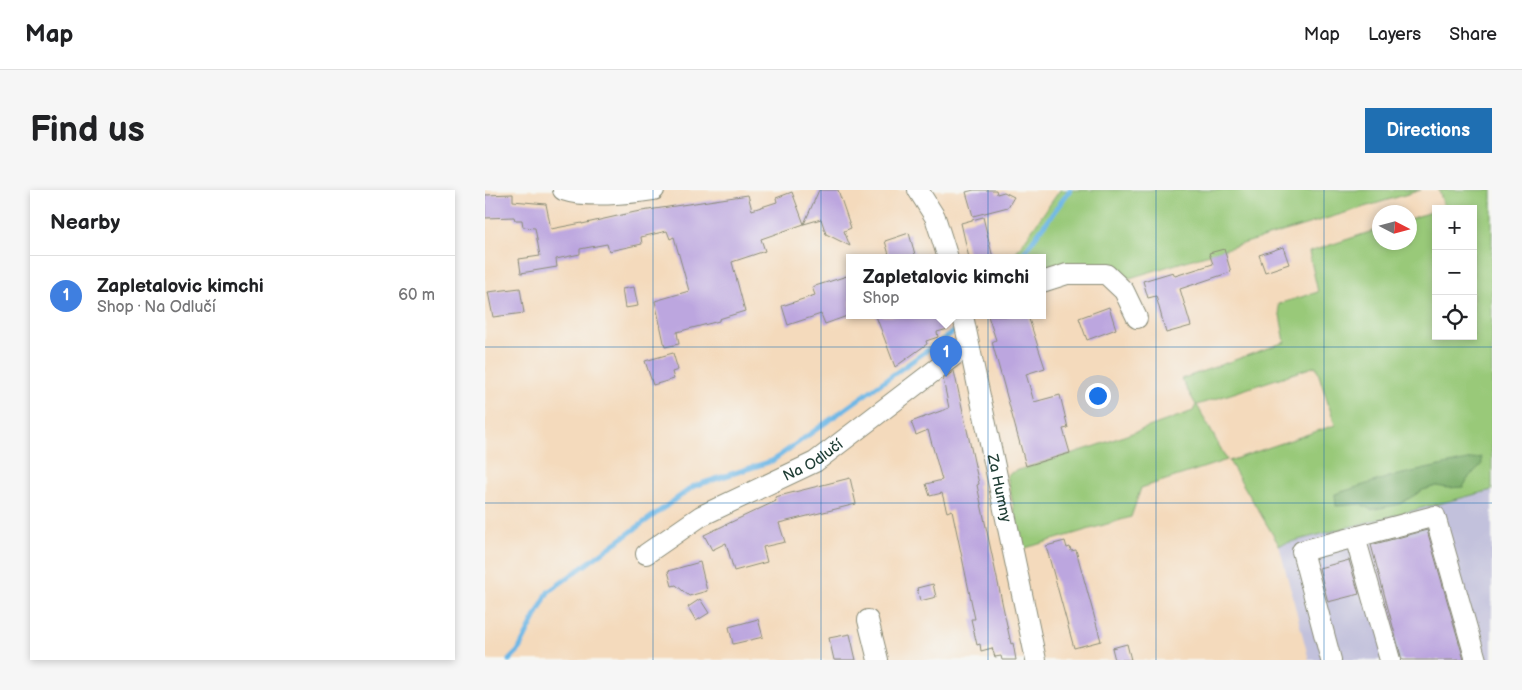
<!DOCTYPE html>
<meta charset="utf-8">
<style>
body{margin:0;font-family:"Balsamiq Sans",sans-serif;background:#f6f6f6;color:#202124}
.controls{position:absolute;right:15px;top:15px;display:grid;overflow:hidden;border-radius:0px;box-shadow:0 2px 8px #0003}
.controls button{width:45px;height:45px;display:grid;place-items:center;padding:0;border:0;border-bottom:1px solid #e0e0e0;background:#fff;color:#202124;font:25px sans-serif}
.compass{position:absolute;left:887px;top:15px;width:45px;height:45px;border-radius:50%;background:#fff;box-shadow:0 2px 8px #0003;rotate:96deg}
.you{position:absolute;left:612px;top:205px;width:18px;height:18px;margin:-12px;border:4px solid #fff;border-radius:50%;background:#1a73e8;box-shadow:0 0 0 8px #1a73e833}
.badge{display:grid;place-items:center;width:32px;height:32px;border-radius:50%;background:#1f6fb2;color:#fff;font-size:16px;font-weight:700}
.pin{position:absolute;translate:-50% -41px;filter:drop-shadow(0 1px 2px #0008)}
.pin::after{content:'';position:absolute;top:26px;width:18px;height:15px;background:inherit;clip-path:polygon(0 0,100% 0,50% 100%)}
.popup{position:absolute;left:361px;top:64px;width:200px;height:65px;box-sizing:border-box;display:grid;place-content:center;border-radius:0px;background:#fff;filter:drop-shadow(0 1px 4px #0005);font-size:16px;white-space:nowrap;color:#757577}
.popup b{font-size:19px;color:#202124}
.popup::after{content:'';position:absolute;left:50%;top:100%;margin-left:-10px;border:10px solid transparent;border-top-color:#fff}
.list{margin:0;padding:0;list-style:none}
h2{display:flex;justify-content:space-between;align-items:center;height:65px;margin:0;padding:0 20px;font-size:21px}
h2 small{font-size:16px;font-weight:400;color:#757577}
.list li{display:grid;grid-template-columns:32px 1fr auto;gap:15px;align-items:center;box-sizing:border-box;height:80px;padding:0 20px;border-top:1px solid #e0e0e0}
.list b{display:block;font-size:19px;white-space:nowrap}
.list p{margin:0;font-size:16px;white-space:nowrap;color:#757577}
.list em{font-size:16px;font-style:normal;color:#757577}
.icon{flex:none;width:28px;height:28px;fill:none;stroke:currentColor;stroke-width:2;stroke-linecap:round;stroke-linejoin:round}
.map{position:relative;flex:none;width:1007px;height:470px;overflow:hidden;border-radius:0px}
header{display:flex;align-items:center;gap:30px;box-sizing:border-box;height:70px;padding:0 25px;background:#fff;border-bottom:1px solid #e0e0e0}
header strong{font-size:24px}
nav{display:flex;gap:28px;margin-inline-start:auto;font-size:18px}
.intro{display:flex;align-items:center;justify-content:space-between;box-sizing:border-box;height:120px;padding:0 30px}
h1{margin:0;font-size:35px}
.button{padding:12px 22px;border-radius:0px;background:#1f6fb2;color:#fff;font-size:18px;font-weight:700}
main{display:flex;gap:30px;padding:0 30px}
aside{flex:1;background:#fff;border-radius:0px;box-shadow:0 2px 8px #0003}
.map>svg:first-child{display:block}
.industrial{fill:#c2c1dc}
.green{fill:#99c979;stroke:#5c8356}
.forest{fill:#7aad69;stroke:#4c754e}
.lines{fill:none;stroke-linecap:round;stroke-linejoin:round}
.stream{stroke:#6db7e6;stroke-width:5}
.building{fill:#bca6df}
.minor-casing{stroke:#8a8c78;stroke-width:22}
.minor{stroke:#fff;stroke-width:20}
.grid{fill:none;stroke:#1f6fb2;stroke-width:1;stroke-opacity:0.55}
.labels{text-anchor:middle;dominant-baseline:central;stroke-width:4;stroke-linejoin:round;paint-order:stroke}
.street-label{font-size:15px;fill:#1f3d34;stroke:#f6f6f2}
</style>
<header>
<strong>Map</strong>
<nav><a>Map</a><a>Layers</a><a>Share</a></nav>
</header>
<div class="intro"><h1>Find us</h1><a class="button">Directions</a></div>
<main>
<aside>
<h2>Nearby<small></small></h2>
<ul class="list">
<li><span class="badge" style="background:#3f7fe0">1</span><div><b>Zapletalovic kimchi</b><p>Shop · Na Odlučí</p></div><em>60 m</em></li>
</ul>
</aside>
<div class="map">
<svg width="1007" height="470" viewBox="0 0 1007 470">
<rect width="100%" height="100%" fill="#f6f6f2"/>
<filter id="ink" filterUnits="userSpaceOnUse"><feTurbulence type="fractalNoise" baseFrequency=".02" numOctaves="2"/><feDisplacementMap in="SourceGraphic" scale="10" xChannelSelector="R" yChannelSelector="G"/><feConvolveMatrix kernelMatrix="1 2 1 2 8 2 1 2 1" color-interpolation-filters="sRGB"/></filter>
<filter id="wash" filterUnits="userSpaceOnUse"><feTurbulence type="fractalNoise" baseFrequency=".0096" numOctaves="4" result="noise"/><feDisplacementMap in="SourceGraphic" scale="20" xChannelSelector="R" yChannelSelector="G"/><feGaussianBlur stdDeviation="1.12" result="paint"/><feColorMatrix in="noise" values="0 0 0 0 0 0 0 0 0 0 0 0 0 0 0 0 0 1.4 0 .05"/><feComposite in="paint" operator="in"/></filter>
<g filter="url(#wash)">
<rect width="100%" height="100%" fill="#f4dabc"/>
<path class="industrial" d="M1007 300V470H824L794 355Z"/>
<path class="green" d="M575 0H936L638 90 593 73 557 84V68H527Z
M954 0H1007V300L794 355 744 271 850 235 831 176 712 215 742 270 656 298 646 327 537 359 522 285 530 281 611 256 708 221 711 215 696 189 800 152 793 114 833 102 824 62 894 39V52H924L925 29 951 20V146H988V19H955L959 17Z"/>
<path class="forest" d="M996 267 997 274 984 287 978 297 962 298 952 296 938 300 915 314 886 320 876 314 851 316 850 304 904 287Z"/>
<g class="lines">
<path class="stream" d="M535 68 585 0
M24 470 33 461 63 402 209 296 287 271 475 137"/>
</g>
<g id="blocks">
<path class="building" d="M334 0H353L366 38 359 41 365 56 341 44 336 29 319 34Z
M489 0H511L512 4 519 2 529 7 523 17 488 26 481 2Z
M307 2 319 34 276 49 280 61 247 72 260 121 234 129V131L192 142 194 154 180 157 170 111 204 101 189 47 185 49 182 41 156 47 157 54 124 61 122 54 95 59V64L71 69 72 77 36 83 34 69 55 66 50 38 38 37 37 30H30L29 27 0 28V5L28 4V11L61 14 66 39 97 33V34L150 22 263 5 267 20 292 12 291 8Z
M498 27 508 68H484L476 33Z
M424 43 431 68H405L400 51Z
M798 57 804 74 780 82 774 65Z
M739 59 746 82 695 99 706 136 681 143 671 106 663 108 658 91 688 82 690 86 728 74 724 63Z
M365 85V125L340 134 336 124 303 135 297 116 330 105 327 97Z
M149 97 153 116 140 118 137 99Z
M35 98 39 123 8 127 3 102Z
M624 117 631 139 602 150 594 128Z
M391 126H459L463 139 452 142 453 147 441 151 442 154 410 177Z
M503 126H543L560 178 541 184 549 212 575 205 583 238 578 239 585 263 541 276 507 152 511 150Z
M188 163 193 180 187 182 189 189 168 195 160 171Z
M469 181 494 294 492 295 513 393 526 454 528 453 531 470H517L516 466 510 467 507 458 496 461 495 454 492 455 486 429H490L467 320 462 322 457 303 445 306 441 294 457 290 443 240 431 245 426 232 464 218 458 189Z
M365 288 371 314 294 333 300 352 278 357 282 372 249 381 241 353 227 360 219 345 291 311 290 307Z
M942 340 979 470H917L886 355Z
M580 351 582 358 585 357 586 361 591 360 616 451 589 458 561 356Z
M864 370 874 404 843 412 834 378Z
M215 372 222 401 204 406 191 395 187 396 183 381Z
M448 394 451 407 435 411 432 398Z
M215 409 224 423 211 431 203 417Z
M273 429 278 447 248 454 244 437Z
M365 444 371 470H349L344 448Z
M642 454 646 470H630L627 458Z"/>
</g>
</g>
<g filter="url(#ink)">
<use href="#blocks" fill-opacity="0" stroke="#8a8c78" stroke-width="1"/>
<g class="lines">
<g class="minor-casing">
<g id="minor">
<path d="M78 0C101 8 144 4 169 0"/>
<path d="M433 0 450 27 463 68"/>
<path d="M557 92 582 84H621L639 101 652 128"/>
<path id="s1" d="M478 126 551 470"/>
<path d="M870 347 905 470"/>
<path id="s2" d="M161 364 216 326 330 272 483 155"/>
<path d="M383 430 393 470"/>
<path d="M846 470 817 361 950 326 991 470"/>
</g>
</g>
<use href="#minor" class="minor"/>
</g>
</g>
<path class="grid" d="M168 0V470M336 0V470M503 0V470M671 0V470M839 0V470M0 157H1007M0 313H1007"/>
<g class="labels">
<g class="street-label">
<text stroke="none"><textPath href="#s2" startOffset="192">Na Odlučí</textPath></text>
<text stroke="none"><textPath href="#s1" startOffset="176">Za Humny</textPath></text>
</g>
</g>
</svg>
<div class="controls">
<button>+</button>
<button>−</button>
<button><svg class="icon" aria-label="locate" viewBox="0 0 24 24"><circle cx="12" cy="12" r="6"/><path d="M12 2v4M12 18v4M2 12h4M18 12h4"/></svg></button>
</div>
<svg class="compass" viewBox="-18 -18 36 36"><path d="M0-13l5 13h-10z" fill="#e53935"/><path d="M0 13l5-13h-10z" fill="#757577"/></svg>
<div class="you"></div>
<div class="pin badge" style="left:461px;top:187px;background:#3f7fe0">1</div>
<div class="popup"><b>Zapletalovic kimchi</b>Shop</div>
</div>
</main>
